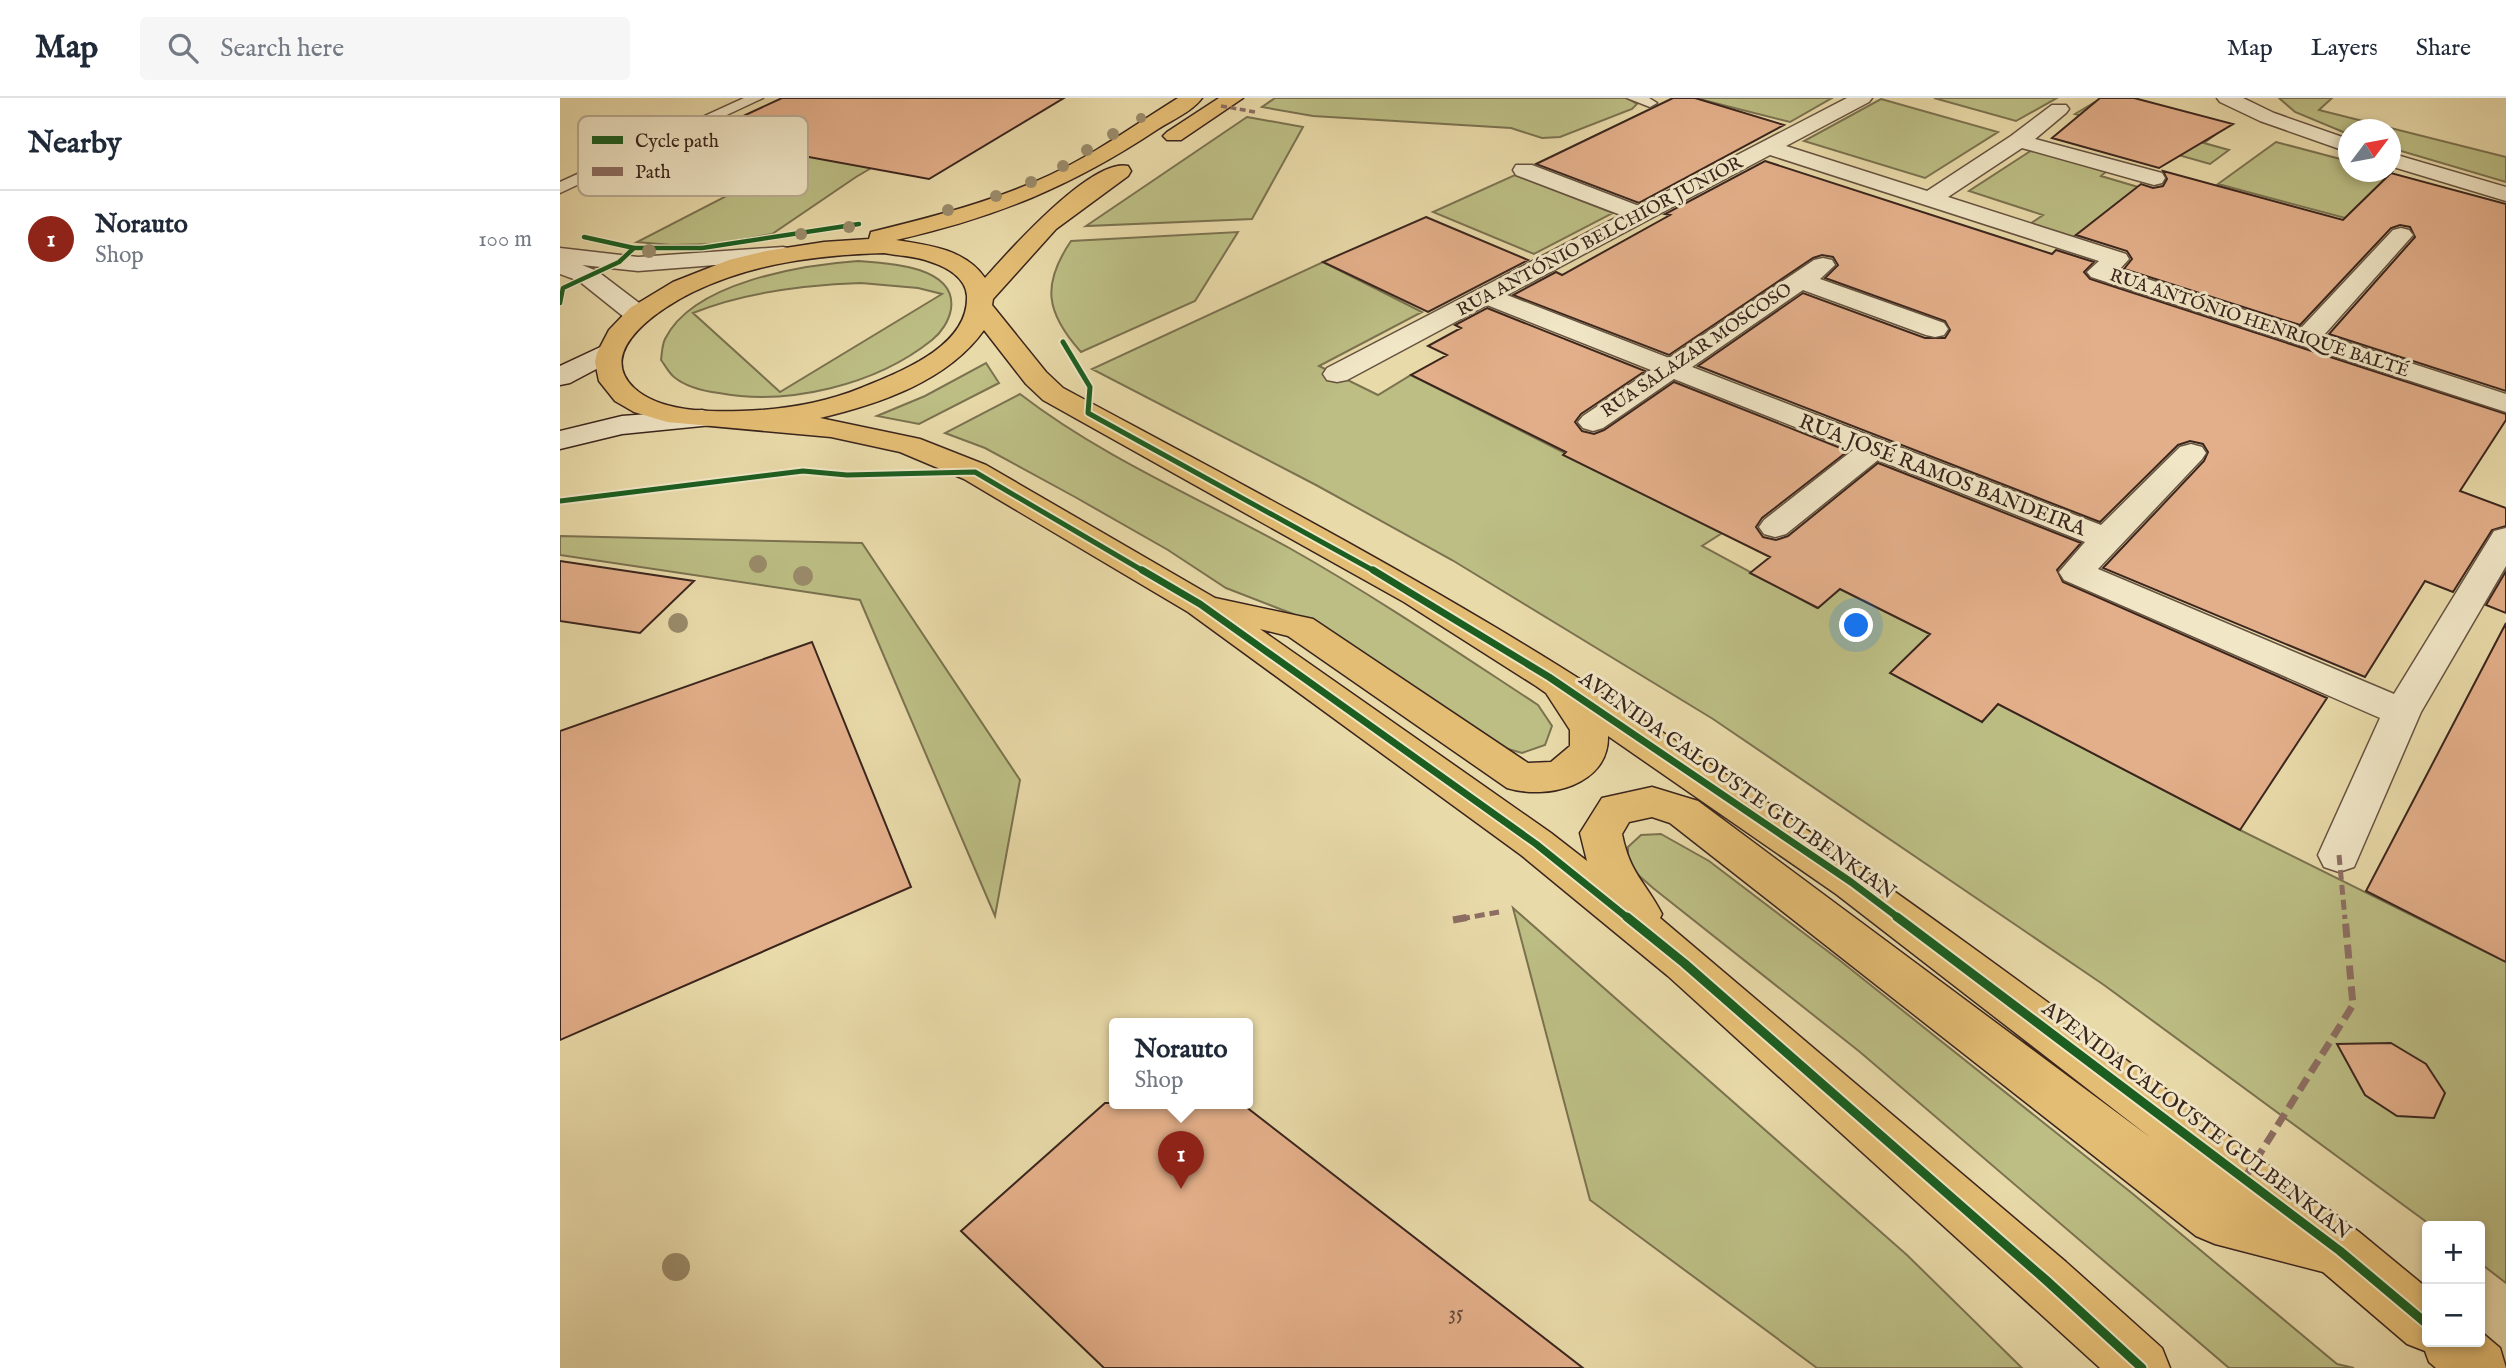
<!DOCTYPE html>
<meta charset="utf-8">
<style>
body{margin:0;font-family:"IM FELL English",serif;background:#f6f6f7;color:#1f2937}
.controls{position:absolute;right:21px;bottom:21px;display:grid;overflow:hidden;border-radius:7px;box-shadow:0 4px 10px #0003}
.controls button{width:63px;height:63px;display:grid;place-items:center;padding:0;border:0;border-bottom:2px solid #e0e1e3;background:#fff;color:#1f2937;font:35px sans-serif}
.compass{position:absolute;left:1778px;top:21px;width:63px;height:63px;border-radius:50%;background:#fff;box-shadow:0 4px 10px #0003;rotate:58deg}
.you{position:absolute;left:1297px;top:528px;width:24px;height:24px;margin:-18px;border:5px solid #fff;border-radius:50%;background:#1a73e8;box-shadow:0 0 0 10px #1a73e833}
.badge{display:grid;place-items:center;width:46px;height:46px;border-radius:50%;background:#8f2418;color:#fff;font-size:23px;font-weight:700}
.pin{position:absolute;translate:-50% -58px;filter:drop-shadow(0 2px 4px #0008)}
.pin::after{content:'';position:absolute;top:37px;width:24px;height:21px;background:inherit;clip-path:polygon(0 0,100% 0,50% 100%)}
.popup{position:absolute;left:549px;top:920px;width:144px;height:91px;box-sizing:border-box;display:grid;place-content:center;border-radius:7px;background:#fff;filter:drop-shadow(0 2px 5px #0005);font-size:23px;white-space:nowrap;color:#747a83}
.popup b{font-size:26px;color:#1f2937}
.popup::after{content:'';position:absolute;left:50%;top:100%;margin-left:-14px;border:14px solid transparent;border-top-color:#fff}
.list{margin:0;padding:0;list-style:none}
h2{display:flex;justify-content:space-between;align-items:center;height:91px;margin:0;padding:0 28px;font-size:30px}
h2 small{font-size:23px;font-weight:400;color:#747a83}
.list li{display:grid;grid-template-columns:46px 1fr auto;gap:21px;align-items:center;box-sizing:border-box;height:98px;padding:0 28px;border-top:2px solid #e0e1e3}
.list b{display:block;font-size:26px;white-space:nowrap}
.list p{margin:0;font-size:23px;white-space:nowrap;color:#747a83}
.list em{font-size:23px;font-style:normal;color:#747a83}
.icon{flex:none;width:38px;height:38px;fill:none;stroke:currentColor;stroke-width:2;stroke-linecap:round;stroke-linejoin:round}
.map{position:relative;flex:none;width:1946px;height:1270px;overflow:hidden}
header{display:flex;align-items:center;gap:42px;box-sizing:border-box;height:98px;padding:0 35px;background:#fff;border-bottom:2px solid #e0e1e3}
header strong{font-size:33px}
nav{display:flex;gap:38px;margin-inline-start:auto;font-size:24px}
.search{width:490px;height:63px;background:#f6f6f7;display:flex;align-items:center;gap:18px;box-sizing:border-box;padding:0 24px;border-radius:7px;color:#747a83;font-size:26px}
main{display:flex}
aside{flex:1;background:#fff}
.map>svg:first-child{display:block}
.green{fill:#bcbe84;stroke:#7b7250;stroke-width:2;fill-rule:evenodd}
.building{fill:#e3af8a;stroke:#3a251d;stroke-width:2}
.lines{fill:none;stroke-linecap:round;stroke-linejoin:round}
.lane-casing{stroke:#665240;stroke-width:3}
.street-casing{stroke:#665240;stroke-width:3}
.secondary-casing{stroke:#3a251d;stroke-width:3}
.primary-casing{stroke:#3a251d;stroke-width:3}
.lane{fill:#f1e7c7;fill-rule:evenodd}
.street{fill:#f1e7c7;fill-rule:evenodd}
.secondary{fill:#f1e7c7;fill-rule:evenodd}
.primary{fill:#e4bd74;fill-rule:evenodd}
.quiet-far2{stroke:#8d6e63;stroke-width:3.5;stroke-dasharray:6 3.5;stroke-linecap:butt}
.quiet-far1{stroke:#8d6e63;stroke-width:5;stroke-dasharray:10 5;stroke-linecap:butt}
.quiet{stroke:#8d6e63;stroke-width:7;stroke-dasharray:14 7;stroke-linecap:butt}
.cycleway-far3-casing{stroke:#f1e7c7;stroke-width:7}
.cycleway-far2-casing{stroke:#f1e7c7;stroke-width:9}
.cycleway-far1-casing{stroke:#f1e7c7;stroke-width:11}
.cycleway-casing{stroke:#f1e7c7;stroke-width:13}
.cycleway-far3{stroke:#1b5e20;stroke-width:4.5}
.cycleway-far2{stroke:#1b5e20;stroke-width:5}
.cycleway-far1{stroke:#1b5e20;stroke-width:7}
.cycleway{stroke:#1b5e20;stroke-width:9}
.tree{fill:#9a8b6a}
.labels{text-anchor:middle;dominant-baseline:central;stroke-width:6;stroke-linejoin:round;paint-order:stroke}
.far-street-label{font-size:18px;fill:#3a251d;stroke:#f1e7c7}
.street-label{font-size:21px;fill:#3a251d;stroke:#f1e7c7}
.near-number-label{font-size:21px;fill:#644838}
.key{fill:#f1e7c7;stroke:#baad94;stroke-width:2}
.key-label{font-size:19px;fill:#3a251d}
</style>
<header>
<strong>Map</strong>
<div class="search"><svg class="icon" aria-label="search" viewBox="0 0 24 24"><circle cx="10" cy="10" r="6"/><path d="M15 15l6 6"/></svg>Search here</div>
<nav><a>Map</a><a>Layers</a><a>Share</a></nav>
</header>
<main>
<aside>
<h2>Nearby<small></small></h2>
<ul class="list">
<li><span class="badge">1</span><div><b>Norauto</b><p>Shop</p></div><em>100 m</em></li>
</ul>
</aside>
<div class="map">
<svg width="1946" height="1270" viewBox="0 0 1946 1270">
<rect width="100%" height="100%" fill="#e9daa9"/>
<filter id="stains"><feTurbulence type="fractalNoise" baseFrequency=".00286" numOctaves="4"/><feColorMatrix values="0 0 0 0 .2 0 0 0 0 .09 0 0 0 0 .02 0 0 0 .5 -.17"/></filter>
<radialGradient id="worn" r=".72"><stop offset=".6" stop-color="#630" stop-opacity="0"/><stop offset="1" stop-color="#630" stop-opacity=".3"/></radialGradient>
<path class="green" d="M357 0 352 46 296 79 212 136 158 146 111 147 77 144Z
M715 0H1067L1077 6 1072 11 1000 39 982 40 951 30 753 18 702 9Z
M1135 0H1272L1230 24Z
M1374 0H1497L1456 23Z
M1719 0H1772L1759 12 1946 59V84L1831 50 1830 32H1788V36L1735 14Z
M1321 1 1438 34 1365 80 1244 43Z
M1535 4 1655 37 1644 45 1669 52 1650 66 1516 28 1528 19 1515 16Z
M687 19 743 29 692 121 526 128Z
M1716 44 1788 63V74H1832L1785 120 1658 86Z
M1472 52 1547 73 1541 78 1578 89 1512 140 1470 126 1483 117 1409 93Z
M955 77 1053 115 974 156 873 114Z
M678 134 635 203 521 254C486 215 481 187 511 143Z
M298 163C328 165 397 168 391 211 389 223 381 235 372 242 316 287 228 308 159 295 143 293 126 289 114 279 109 275 105 267 101 262 102 255 102 247 105 241 133 184 242 167 298 163ZM301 185 358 190 382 196 220 294 133 215C185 194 244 187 301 185Z
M763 164 862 214 759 268 818 297 851 277 1162 435 1142 448 1257 510 1280 491 1370 536 1422 624 1438 606 1680 732 1946 864V1185L1920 1165V1128H1872L1544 887 1153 621 892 462 756 387 532 271Z
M426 265 439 285 359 326 317 318 365 298Z
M460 296C543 360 641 401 731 451 816 499 897 554 978 607L992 628 985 647 962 655 941 649 733 516 666 490 608 452 515 399 425 350 385 335Z
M0 438 302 445 460 682 435 818 300 502 0 457Z
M1101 736 1149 763 1278 861 1573 1096 1777 1266 1794 1270H1669L1300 954 1093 790 1068 768V749L1081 737Z
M953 810 1347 1157 1462 1270H1257L1030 1102Z"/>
<path class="building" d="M222 0H504L369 81 238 57 160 97 58 76Z
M1113 0H1135L1224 27 1079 105 976 66Z
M1540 0H1574L1673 26 1599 70 1492 40Z
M1205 63 1492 156 1496 152 1534 164 1524 174 1530 181 1946 316V322L1900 393 1946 410V428L1932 432 1893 494 1865 483 1805 579 1543 470 1644 363 1648 354 1643 346 1630 343 1618 347 1540 424 1138 268 1243 195 1365 240H1385L1390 232 1385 223 1265 180 1278 167 1273 159 1262 157 1253 160 1109 257 953 197 996 174 1002 177 1110 117 1105 116Z
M1603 73 1783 122 1831 75 1946 106V293L1769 236 1855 139 1850 129 1840 127 1831 130 1740 227 1564 171 1572 161 1567 153 1516 137 1581 86 1593 90 1603 88 1607 81Z
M866 119 968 162 868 214 763 164Z
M927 210 1085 273 1021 316 1015 324 1022 333 1034 336 1044 332 1114 284 1288 353 1202 420 1196 429 1203 439 1216 442 1228 438 1318 365 1521 445 1497 472 1503 484 1767 600 1680 732 1438 606 1422 624 1330 575 1370 536 1280 491 1258 510 1190 475 1210 459 1003 357 1006 354 851 277 887 257 868 248 901 230 895 227Z
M0 463 134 483 80 535 0 523Z
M1946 473V515L1926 507Z
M1946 525V864L1806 793Z
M252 544 351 789 0 942V633Z
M1831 945 1866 966 1885 995 1874 1020 1837 1018 1805 997 1777 946Z
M545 1005H681L1023 1270H544L401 1133Z"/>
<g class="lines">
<g class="lane-casing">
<path id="lane" d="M184 0H203L0 95V84Z
M1067 0H1089L1097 5 1090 9Z"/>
</g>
<g class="street-casing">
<path id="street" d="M1287 0H1312L1309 4 1226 48 1367 93 1451 38 1492 7H1506L1509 11 1506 15 1475 41 1602 75 1605 80 1602 85 1594 87 1462 50 1388 99 1566 156 1569 161 1559 172 1741 230 1833 132 1841 130 1849 132 1853 137 1764 237 1946 296V314L1531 179 1527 174 1539 163 1210 57 947 197 1109 260 1254 162 1263 160 1272 162 1275 167 1260 181 1384 225 1388 231 1384 237 1375 239 1366 237 1243 192 1132 269 1541 427 1620 349 1631 346 1642 349 1646 355 1642 361 1538 471 1834 596 1934 433 1946 430V468L1861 614 1794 769 1779 774 1764 769 1758 757 1820 620 1504 482 1499 474 1525 444 1318 362 1226 436 1215 439 1204 436 1199 429 1204 422 1293 352 1114 281 1043 330 1033 333 1023 330 1018 324 1023 318 1091 272 927 207 787 282 777 284 767 282 763 276 767 270 1061 117 956 77 953 72 956 67H972L1079 108Z
M1657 0H1683L1714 15 1788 41V54L1700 23 1660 4Z
M1830 55 1946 89V103L1830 68Z
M223 149 232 151 235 156 232 161 78 173 22 167 37 173 87 211 91 217 87 223 78 225 69 223 19 183 0 176V150L78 159Z"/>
</g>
<g class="secondary-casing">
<path id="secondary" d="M49 245 59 247 63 253 59 259 10 285 0 287V268Z
M142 312 152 315 157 321 152 327 62 336 0 351V333L62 318Z"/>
</g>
<g class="primary-casing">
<path id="primary" d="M618 0H642C633 13 612 22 598 31 512 88 437 119 336 142 368 147 405 151 425 180 448 154 532 59 568 68L571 73 568 78 496 131 433 201 432 207 486 274 503 290C670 380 838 468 999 568 1276 741 1536 941 1799 1134L1867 1190V1244H1920V1233L1940 1250 1946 1270H1876L1869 1264 1865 1253 1847 1246 1763 1174 1655 1146 1636 1138 1110 725 1092 719 1069 724 1062 736C1070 776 1085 783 1102 816L1100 820 1506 1164 1602 1250 1610 1270H1540L1108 878 961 757 628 514 404 381 340 354 271 339 107 324 74 314 55 303 39 283 35 264 37 255 49 232 70 210 113 184 169 162 206 153 264 144 309 141 311 134C372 119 432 104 490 77 535 56 576 26 618 0ZM324 155C340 158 356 158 371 164 387 169 406 180 407 198 409 249 339 274 301 290 264 305 222 312 181 313 149 314 100 314 74 290 33 252 104 208 133 194 193 165 258 157 324 155ZM424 232 466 286 483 302 844 504 976 588 986 595 1010 632V648L991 664 968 665 753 521 655 500 426 367 360 341 260 320C319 306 388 283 424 232ZM700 531 728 538 947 690C986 702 1049 688 1048 638L1276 796 1591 1040 1138 703 1092 689 1042 700 1020 735 1027 763 991 735Z
M659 0H683L621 42H607L603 38 607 34Z"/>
</g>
<use href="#lane" class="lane"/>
<use href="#street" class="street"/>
<use href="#secondary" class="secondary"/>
<use href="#primary" class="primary"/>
<path class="quiet-far2" d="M661 8 695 14"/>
<path class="quiet-far1" d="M1779 757 1785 821
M900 821 939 814"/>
<path class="quiet" d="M893 822 910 819
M1684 1081 1793 907 1785 819"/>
<g class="cycleway-far3-casing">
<path id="cycleway-far3" d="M24 139 74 150H142L299 126
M0 205 3 190 59 164 74 150"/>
</g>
<g class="cycleway-far2-casing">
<path id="cycleway-far2" d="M503 244 530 289 528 315 816 474
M0 403 243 373 287 377 415 374 585 474"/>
</g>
<g class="cycleway-far1-casing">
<path id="cycleway-far1" d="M582 472 640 506 976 746 1069 821
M813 472 989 579 1291 784 1340 821"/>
</g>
<g class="cycleway-casing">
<path id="cycleway" d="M1067 819 1124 865 1487 1183 1582 1270
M1337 819 1780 1153 1867 1226"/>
</g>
<use href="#cycleway-far3" class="cycleway-far3"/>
<use href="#cycleway-far2" class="cycleway-far2"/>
<use href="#cycleway-far1" class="cycleway-far1"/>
<use href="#cycleway" class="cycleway"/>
</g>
<g class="tree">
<circle cx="581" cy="20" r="5"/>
<circle cx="553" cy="36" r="6"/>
<circle cx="527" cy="52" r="6"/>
<circle cx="503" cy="68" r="6"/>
<circle cx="471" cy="84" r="6"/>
<circle cx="210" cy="93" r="6"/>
<circle cx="436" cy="98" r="6"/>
<circle cx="388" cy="112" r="6"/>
<circle cx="289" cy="129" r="6"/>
<circle cx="241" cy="136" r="6"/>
<circle cx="89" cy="153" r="7"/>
<circle cx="198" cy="466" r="9"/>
<circle cx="243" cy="478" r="10"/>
<circle cx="118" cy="525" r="10"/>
<circle cx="116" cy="1169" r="14"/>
</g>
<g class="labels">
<g class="far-street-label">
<text transform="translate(1040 139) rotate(-28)">RUA ANTÓNIO BELCHIOR JUNIOR</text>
<text transform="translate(1699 226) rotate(18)">RUA ANTÓNIO HENRIQUE BALTÉ</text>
<text transform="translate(1137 253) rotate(-34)">RUA SALAZAR MOSCOSO</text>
</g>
<g class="street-label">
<text transform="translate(1382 378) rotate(21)">RUA JOSÉ RAMOS BANDEIRA</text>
<text transform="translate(1177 688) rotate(35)">AVENIDA CALOUSTE GULBENKIAN</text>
<text transform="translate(1636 1023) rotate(37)">AVENIDA CALOUSTE GULBENKIAN</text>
</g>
<g class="near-number-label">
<text x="896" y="1215">35</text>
</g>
</g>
<rect x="18" y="18" width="230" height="80" rx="10" class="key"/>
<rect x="32" y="38" width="31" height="8" fill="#1b5e20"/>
<rect x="32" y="69" width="31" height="9" fill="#8d6e63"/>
<g class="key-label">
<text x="75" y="49">Cycle path</text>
<text x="75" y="80">Path</text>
</g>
<rect width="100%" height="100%" filter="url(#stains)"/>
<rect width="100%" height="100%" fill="url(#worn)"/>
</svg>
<div class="controls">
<button>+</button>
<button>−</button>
</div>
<svg class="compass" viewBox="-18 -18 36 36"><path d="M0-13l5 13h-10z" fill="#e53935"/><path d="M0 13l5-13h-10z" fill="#747a83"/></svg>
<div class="you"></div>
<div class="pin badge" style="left:621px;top:1091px">1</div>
<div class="popup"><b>Norauto</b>Shop</div>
</div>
</main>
